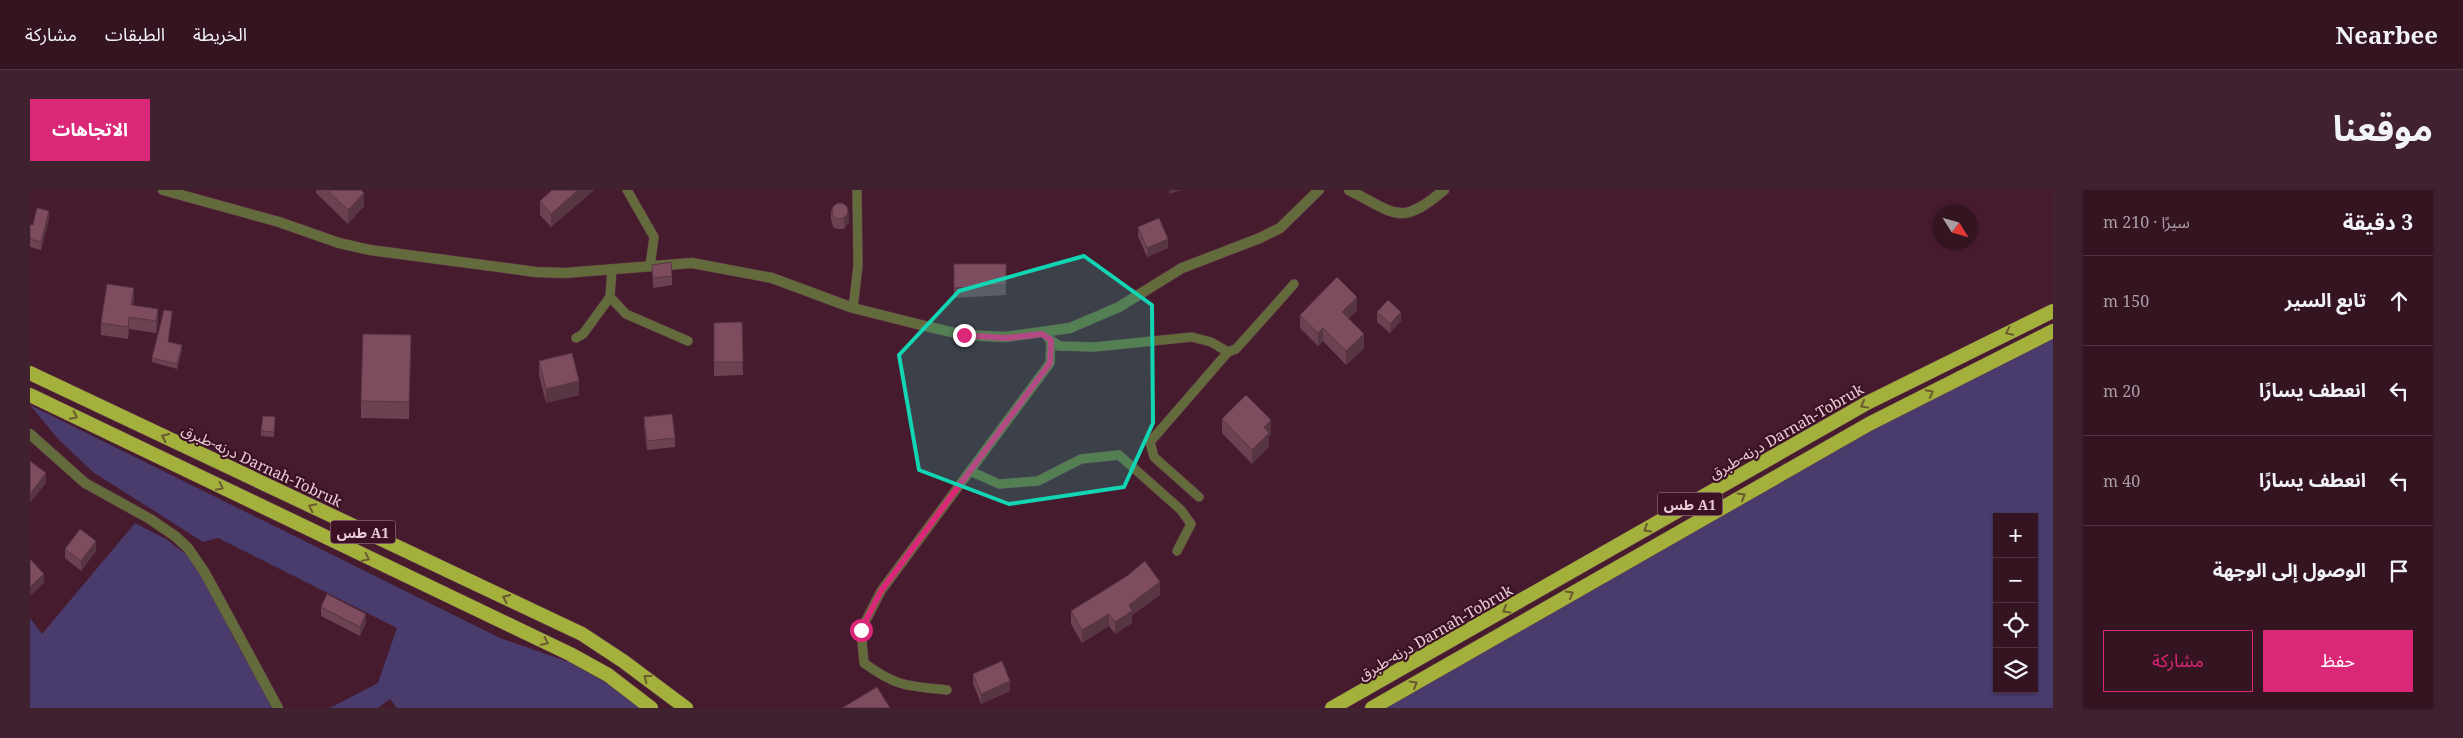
<!DOCTYPE html>
<html lang="ar">
<meta charset="utf-8">
<style>
body{margin:0;font-family:"Noto Serif","Noto Sans Arabic",serif;background:#40212f;color:#f1f3f6;direction:rtl}
.controls{position:absolute;right:15px;bottom:15px;display:grid;overflow:hidden;border-radius:0px;box-shadow:0 1px 4px #0004}
.controls button{width:45px;height:45px;display:grid;place-items:center;padding:0;border:0;border-bottom:1px solid #4f3340;background:#351422;color:#f1f3f6;font:25px sans-serif}
.compass{position:absolute;left:1903px;top:15px;width:45px;height:45px;border-radius:50%;background:#351422;box-shadow:0 1px 4px #0004;rotate:127deg}
.stop{position:absolute;width:15px;height:15px;margin:-11px;border:4px solid #db2777;border-radius:50%;background:#fff}
.stop.end{background:#db2777;border-color:#fff;box-shadow:0 1px 5px #0008}
.list{margin:0;padding:0;list-style:none}
h2{display:flex;justify-content:space-between;align-items:center;height:65px;margin:0;padding:0 20px;font-size:21px}
h2 small{font-size:16px;font-weight:400;color:#aa9ea5}
.list li{display:grid;grid-template-columns:32px 1fr auto;gap:15px;align-items:center;box-sizing:border-box;height:90px;padding:0 20px;border-top:1px solid #4f3340}
.list b{display:block;font-size:19px;white-space:nowrap}
.list em{font-size:16px;font-style:normal;color:#aa9ea5}
.actions{display:flex;gap:10px;padding:15px 20px}
.actions a{flex:1;padding:11px 0;border:1px solid #db2777;border-radius:0px;text-align:center;font-size:18px;color:#db2777}
.actions .main{background:#db2777;color:#fff}
.icon{flex:none;width:28px;height:28px;fill:none;stroke:currentColor;stroke-width:2;stroke-linecap:round;stroke-linejoin:round}
.map{position:relative;flex:none;width:2023px;height:518px;overflow:hidden;direction:ltr;border-radius:0px}
header{display:flex;align-items:center;gap:30px;box-sizing:border-box;height:70px;padding:0 25px;background:#351422;border-bottom:1px solid #4f3340}
header strong{font-size:24px}
nav{display:flex;gap:28px;margin-inline-start:auto;font-size:18px}
.intro{display:flex;align-items:center;justify-content:space-between;box-sizing:border-box;height:120px;padding:0 30px}
h1{margin:0;font-size:35px}
.button{padding:12px 22px;border-radius:0px;background:#db2777;color:#fff;font-size:18px;font-weight:700}
main{display:flex;gap:30px;padding:0 30px}
aside{flex:1;background:#351422;border-radius:0px;box-shadow:0 1px 4px #0004}
.map>svg:first-child{display:block}
.green{fill:#493b6b;fill-rule:evenodd}
.lines{fill:none;stroke-linecap:round;stroke-linejoin:round}
.service-casing{stroke:#643b4c;stroke-width:10}
.minor-casing{stroke:#643b4c;stroke-width:11}
.trunk-casing{stroke:#643b4c;stroke-width:15}
.service{stroke:#636a3b;stroke-width:9}
.minor{stroke:#636a3b;stroke-width:10}
.trunk{stroke:#a3b13c;stroke-width:14}
.wall{fill:#6c4152}
.shaded-wall{fill:#583542}
.building{fill:#7e4c5f;stroke:#583542}
.oneway{stroke:#6a592f}
.route{stroke:#db2777;stroke-width:6}
.marked{fill:#12d5b4;fill-opacity:0.2;stroke:#12d5b4;stroke-width:4;stroke-linejoin:round}
.labels{text-anchor:middle;dominant-baseline:central;stroke-width:4.5;stroke-linejoin:round;paint-order:stroke}
.shield{fill:#3c1124;stroke:#b694a1;stroke-width:1}
.shield-label{font-size:14px;font-weight:bold;fill:#eaccd6}
.street-label{font-size:15px;fill:#eaccd6;stroke:#3c1124}
</style>
<header>
<strong>Nearbee</strong>
<nav><a>الخريطة</a><a>الطبقات</a><a>مشاركة</a></nav>
</header>
<div class="intro"><h1>موقعنا</h1><a class="button">الاتجاهات</a></div>
<main>
<aside>
<h2>3 دقيقة<small>سيرًا · 210 m</small></h2>
<ul class="list">
<li><svg class="icon" aria-label="ahead" viewBox="0 0 24 24"><path d="M12 20V5M6 11l6-6 6 6"/></svg><div><b>تابع السير</b></div><em>150 m</em></li>
<li><svg class="icon" aria-label="left" viewBox="0 0 24 24"><path d="M17 20v-9H6M10 6l-5 5 5 5"/></svg><div><b>انعطف يسارًا</b></div><em>20 m</em></li>
<li><svg class="icon" aria-label="left" viewBox="0 0 24 24"><path d="M17 20v-9H6M10 6l-5 5 5 5"/></svg><div><b>انعطف يسارًا</b></div><em>40 m</em></li>
<li><svg class="icon" aria-label="arrive" viewBox="0 0 24 24"><path d="M6 21V4h12l-3 4 3 4H6"/></svg><div><b>الوصول إلى الوجهة</b></div></li>
</ul>
<div class="actions"><a class="main">حفظ</a><a>مشاركة</a></div>
</aside>
<div class="map">
<svg width="2023" height="518" viewBox="0 0 2023 518">
<rect width="100%" height="100%" fill="#471b2e"/>
<path class="green" d="M2023 147V518H1352L1798 262ZM1967 327H2004V499H1967Z
M0 215 470 448 539 472 601 507 615 518H367L360 509 348 518H300L348 493 367 438 188 348 173 352 63 282 28 249Z
M105 333 136 349 157 365 177 390 204 449 243 518H0V428L12 444Z"/>
<g class="lines">
<g class="service-casing">
<path id="service" d="M597 0 624 47 620 76
M582 79 580 107 596 124 658 151
M823 118 828 76 827 0
M546 148 553 144 580 107
M1018 148 1029 156 1064 157 1162 147 1181 152 1198 162 1206 159 1264 94
M940 281 969 294 1008 291 1051 269 1089 265 1151 320 1161 334 1147 361
M1169 307 1124 267 1120 252 1198 162
M917 500C877 496 867 497 834 473L831 440 851 401 1020 173 1021 150"/>
</g>
<g class="minor-casing">
<path id="minor" d="M133 0 249 32 309 53 340 60 506 82 534 83 662 73 742 88 823 118 891 135 934 145 975 147 1040 138 1089 117 1152 78 1230 48 1250 38 1289 0
M1319 0C1366 24 1370 37 1414 0
M0 244 55 293 120 329 145 346 158 358 175 383 248 518"/>
</g>
<g class="trunk-casing">
<path id="trunk" d="M0 183 552 444 593 471 656 518
M0 205 540 464 578 485 621 518
M1302 518 1837 213 2023 121
M1342 518 1839 234 2023 141"/>
</g>
<use href="#service" class="service"/>
<use href="#minor" class="minor"/>
<use href="#trunk" class="trunk"/>
</g>
<path class="wall" d="M286 0H331L334 16 318 34 286 3Z
M564 0 521 37 510 25V11Z
M801 20 819 32 814 39H807L803 37 801 29Z
M19 29 11 60 0 57V35H3Z
M1108 37 1138 58 1117 67 1108 46Z
M924 74H976V105L924 108Z
M622 75 642 86V95L623 98Z
M104 111 103 115 128 132 126 143 99 139 98 149 71 145V133Z
M1327 120 1318 129 1334 158 1316 175 1293 151 1288 156 1270 138V125Z
M1347 122 1371 131 1360 143 1347 132Z
M142 126 138 152 152 160 147 179 122 172V168Z
M712 132 713 185 684 186V133Z
M381 145 379 229 331 228V211Z
M509 171 549 205 516 213 509 185Z
M245 227 244 247 231 246V241Z
M614 227 645 248V257L617 260 614 236Z
M1192 229 1241 244 1239 246V256L1222 274 1192 243Z
M35 359 66 361 51 381 35 368Z
M1130 405 1102 425V433L1085 444 1079 436 1052 453 1041 434V421Z
M291 417 336 433 330 446 291 426Z
M943 484 980 501 951 514 943 493Z"/>
<path class="shaded-wall" d="M548 0H564L521 37V24Z
M1139 0H1153L1139 4Z
M334 3V16L318 34V20Z
M19 21V29L11 60V52Z
M819 23V32L814 39V29Z
M1138 49V58L1117 67V58Z
M104 98V111L101 127V115Z
M1327 107V120L1312 136V122Z
M128 119V132L126 143V131Z
M1371 122V131L1360 143V134Z
M99 127V139L98 149V137Z
M1293 138V151L1288 156V143Z
M1334 144V158L1316 175V161Z
M152 155V160L147 179V174Z
M549 191V205L516 213V199Z
M1241 230V244L1239 246V256L1222 274V260L1234 237Z
M16 283V293L0 313V304Z
M66 351V361L51 381V371Z
M14 384V393L0 406V397Z
M1130 392V405L1102 425V433L1085 444V432L1099 415Z
M336 424V433L330 446V437Z
M1079 424V436L1052 453V440Z
M980 491V501L951 514V504Z"/>
<path class="building" d="M297 0H331L334 3 318 20Z
M522 0H548L521 24 510 11Z
M802 21a8 8 0 1 1 16 0a8 8 0 1 1-16 0Z
M7 18 19 21 11 52 0 49V35H3Z
M1129 28 1138 49 1117 58 1108 37Z
M641 72 642 86 623 88 622 75Z
M924 74H976V95L924 98Z
M1307 87 1327 107 1312 122 1334 144 1316 161 1293 138 1288 143 1270 125Z
M77 94 104 98 101 115 128 119 126 131 99 127 98 137 71 133Z
M1358 110 1371 122 1360 134 1347 122Z
M134 120 142 121 138 152 152 155 147 174 122 168Z
M712 132 713 172H684V133Z
M333 144 381 145 379 212 331 211Z
M542 163 549 191 516 199 509 171Z
M1216 205 1241 230 1234 237 1239 243 1222 260 1192 229Z
M642 224 645 248 617 251 614 227Z
M233 226 245 227 244 242 231 241Z
M0 271 16 283 0 304Z
M50 339 66 351 51 371 35 359Z
M0 369 14 384 0 397Z
M1115 371 1130 392 1099 415 1102 421 1085 432 1079 424 1052 440 1041 421 1097 386Z
M297 404 336 424 330 437 291 417Z
M972 471 980 491 951 504 943 484Z
M847 497 860 518H812Z"/>
<defs><path id="oneway-chevron" d="M-2-3.5L2.5 0L-2 3.5" fill="none" stroke-width="1.6" stroke-linecap="round" stroke-linejoin="round" transform="scale(1.25)"/></defs>
<g class="oneway">
<use href="#oneway-chevron" transform="translate(1979 142) rotate(154)"/>
<use href="#oneway-chevron" transform="translate(1900 203) rotate(-27)"/>
<use href="#oneway-chevron" transform="translate(1834 215) rotate(151)"/>
<use href="#oneway-chevron" transform="translate(44 226) rotate(26)"/>
<use href="#oneway-chevron" transform="translate(135 247) rotate(-155)"/>
<use href="#oneway-chevron" transform="translate(190 297) rotate(26)"/>
<use href="#oneway-chevron" transform="translate(1712 306) rotate(-30)"/>
<use href="#oneway-chevron" transform="translate(282 317) rotate(-154)"/>
<use href="#oneway-chevron" transform="translate(1617 339) rotate(150)"/>
<use href="#oneway-chevron" transform="translate(336 368) rotate(26)"/>
<use href="#oneway-chevron" transform="translate(1540 404) rotate(-30)"/>
<use href="#oneway-chevron" transform="translate(476 408) rotate(-155)"/>
<use href="#oneway-chevron" transform="translate(1476 420) rotate(150)"/>
<use href="#oneway-chevron" transform="translate(515 452) rotate(26)"/>
<use href="#oneway-chevron" transform="translate(617 488) rotate(-143)"/>
<use href="#oneway-chevron" transform="translate(1384 494) rotate(-30)"/>
</g>
<g class="lines">
<path class="route" d="M831 440 851 401 1020 173 1021 150 1012 144 976 148 934 145"/>
</g>
<path class="marked" d="M1054 66 1122 115 1123 233 1094 297 979 314 889 280 869 165 929 101Z"/>
<g class="labels">
<g class="shield">
<rect x="1627.5" y="302.5" width="65" height="23" rx="4"/>
<rect x="300.5" y="330.5" width="65" height="23" rx="4"/>
</g>
<g class="shield-label">
<text x="1660" y="314">طس A1</text>
<text x="333" y="342">طس A1</text>
</g>
<g class="street-label">
<text transform="translate(1756 241) rotate(-30)">درنه-طبرق Darnah-Tobruk</text>
<text transform="translate(232 275) rotate(25)">درنه-طبرق Darnah-Tobruk</text>
<text transform="translate(1405 442) rotate(-30)">درنه-طبرق Darnah-Tobruk</text>
</g>
</g>
</svg>
<div class="controls">
<button>+</button>
<button>−</button>
<button><svg class="icon" aria-label="locate" viewBox="0 0 24 24"><circle cx="12" cy="12" r="6"/><path d="M12 2v4M12 18v4M2 12h4M18 12h4"/></svg></button>
<button><svg class="icon" aria-label="layers" viewBox="0 0 24 24"><path d="M12 4l9 5-9 5-9-5zM3 14l9 5 9-5"/></svg></button>
</div>
<svg class="compass" viewBox="-18 -18 36 36"><path d="M0-13l5 13h-10z" fill="#e53935"/><path d="M0 13l5-13h-10z" fill="#aa9ea5"/></svg>
<div class="stop" style="left:831px;top:440px"></div>
<div class="stop end" style="left:934px;top:145px"></div>
</div>
</main>
